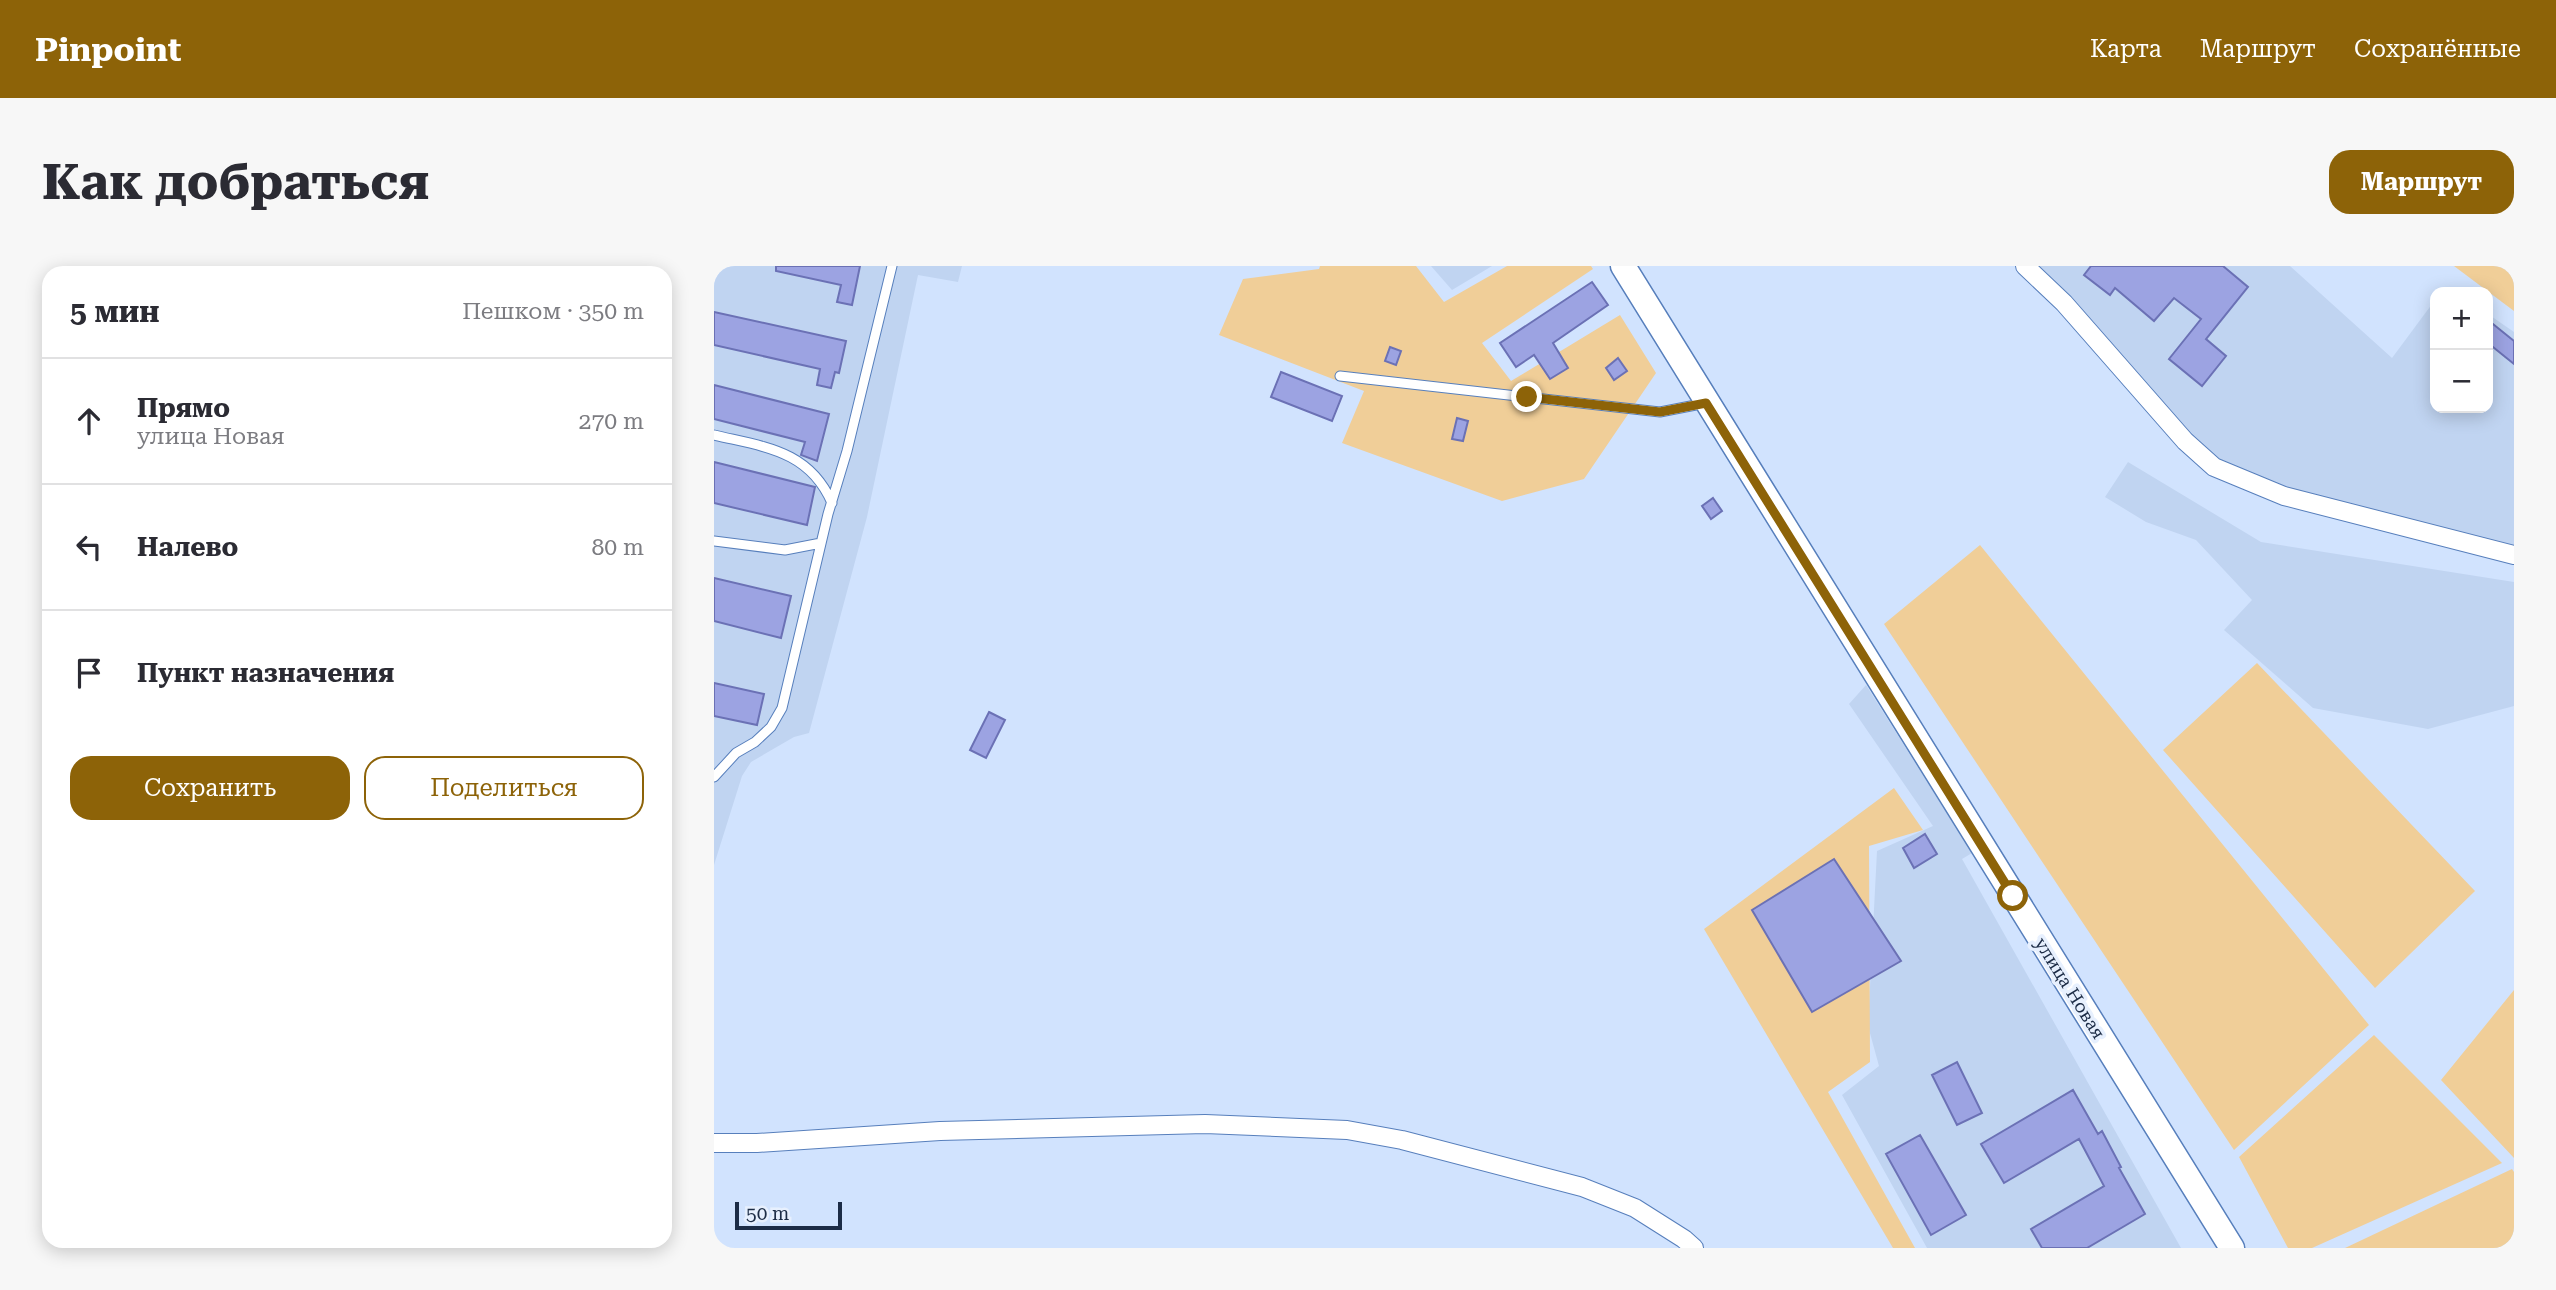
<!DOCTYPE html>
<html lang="ru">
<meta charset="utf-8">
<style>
body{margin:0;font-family:"Roboto Serif",serif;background:#f7f7f7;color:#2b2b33}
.controls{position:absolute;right:21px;top:21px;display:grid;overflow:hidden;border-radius:14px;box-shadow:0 4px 18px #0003}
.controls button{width:63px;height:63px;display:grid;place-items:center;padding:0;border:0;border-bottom:2px solid #e1e1e2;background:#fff;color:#2b2b33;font:35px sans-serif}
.scale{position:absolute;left:21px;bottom:18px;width:107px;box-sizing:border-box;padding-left:7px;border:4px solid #1c2c46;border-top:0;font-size:19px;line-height:24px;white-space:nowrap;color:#1c2c46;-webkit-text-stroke:5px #e7f0fe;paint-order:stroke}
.stop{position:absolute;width:21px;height:21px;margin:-16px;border:5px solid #8d6308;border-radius:50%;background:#fff}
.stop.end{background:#8d6308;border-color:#fff;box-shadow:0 2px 7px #0008}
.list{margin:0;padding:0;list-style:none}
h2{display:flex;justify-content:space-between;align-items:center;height:91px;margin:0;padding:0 28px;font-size:30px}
h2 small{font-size:23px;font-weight:400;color:#7c7c81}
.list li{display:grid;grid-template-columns:46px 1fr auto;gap:21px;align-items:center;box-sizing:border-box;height:126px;padding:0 28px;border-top:2px solid #e1e1e2}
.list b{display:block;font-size:26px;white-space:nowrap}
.list p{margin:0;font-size:23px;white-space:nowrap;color:#7c7c81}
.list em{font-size:23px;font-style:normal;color:#7c7c81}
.actions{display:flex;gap:14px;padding:21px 28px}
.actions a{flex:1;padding:16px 0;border:2px solid #8d6308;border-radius:21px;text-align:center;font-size:24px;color:#8d6308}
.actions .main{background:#8d6308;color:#fff}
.icon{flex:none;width:38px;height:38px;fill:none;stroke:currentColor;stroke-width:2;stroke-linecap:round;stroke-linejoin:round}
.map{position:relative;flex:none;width:1800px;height:982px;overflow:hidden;border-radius:21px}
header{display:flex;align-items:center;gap:42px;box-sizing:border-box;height:98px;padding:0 35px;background:#8d6308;color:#fff}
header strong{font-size:33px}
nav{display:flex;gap:38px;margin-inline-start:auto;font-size:24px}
.intro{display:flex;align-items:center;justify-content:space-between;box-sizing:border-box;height:168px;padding:0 42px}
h1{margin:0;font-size:49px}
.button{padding:18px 32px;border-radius:21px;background:#8d6308;color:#fff;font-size:24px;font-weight:700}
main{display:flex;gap:42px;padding:0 42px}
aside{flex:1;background:#fff;border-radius:21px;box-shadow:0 4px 18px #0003}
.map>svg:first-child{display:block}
.built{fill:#c0d4f1}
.green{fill:#f0ce98}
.building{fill:#9ca3e2;stroke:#6b71b5;stroke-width:2}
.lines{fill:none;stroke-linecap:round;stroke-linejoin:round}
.lane-casing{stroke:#577fbc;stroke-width:11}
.street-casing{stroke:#577fbc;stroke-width:20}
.secondary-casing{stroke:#577fbc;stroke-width:27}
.lane{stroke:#fff;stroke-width:9}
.street{stroke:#fff;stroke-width:18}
.secondary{stroke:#fff;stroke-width:24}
.route{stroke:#8d6308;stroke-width:9}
.labels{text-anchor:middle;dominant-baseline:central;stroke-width:7;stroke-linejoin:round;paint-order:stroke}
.street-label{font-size:18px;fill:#1c2c46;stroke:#e7f0fe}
</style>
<header>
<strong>Pinpoint</strong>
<nav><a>Карта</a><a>Маршрут</a><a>Сохранённые</a></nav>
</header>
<div class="intro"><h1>Как добраться</h1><a class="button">Маршрут</a></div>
<main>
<aside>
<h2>5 мин<small>Пешком · 350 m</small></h2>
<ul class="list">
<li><svg class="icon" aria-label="ahead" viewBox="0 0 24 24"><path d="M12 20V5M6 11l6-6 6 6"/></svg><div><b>Прямо</b><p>улица Новая</p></div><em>270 m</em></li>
<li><svg class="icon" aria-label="left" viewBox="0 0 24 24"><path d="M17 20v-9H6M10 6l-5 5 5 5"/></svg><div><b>Налево</b></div><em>80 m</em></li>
<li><svg class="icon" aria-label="arrive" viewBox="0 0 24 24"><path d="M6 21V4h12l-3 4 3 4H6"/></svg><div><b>Пункт назначения</b></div></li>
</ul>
<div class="actions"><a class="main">Сохранить</a><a>Поделиться</a></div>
</aside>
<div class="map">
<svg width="1800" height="982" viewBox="0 0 1800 982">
<rect width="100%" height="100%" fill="#d1e3fe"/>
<path class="built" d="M0 0H248L244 16 204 9 153 251 95 467 80 471 37 496 28 510 0 599Z
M717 0H778L738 24Z
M1304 0H1576L1678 92 1721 34V142H1774V48L1800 66V287L1697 262 1492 196Z
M1414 196 1547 276 1800 316V440L1714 463 1599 442 1510 364 1538 334 1482 274 1432 256 1391 231Z
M1152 419 1258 587 1248 593 1467 982H1213L1128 829 1165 800 1154 760 1163 585 1219 560 1135 438Z"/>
<path class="green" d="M606 0H702L730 36 793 0H877L879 3 768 77 797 115 906 49 942 107 870 213 788 235 628 177 650 125 505 69 529 13 605 3Z
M1740 0H1800V45Z
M1266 279 1655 759 1520 884 1170 358Z
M1543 397 1761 625 1661 722 1449 484Z
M1180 522 1209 564 1155 580 1156 796 1114 826 1201 982H1179L990 663Z
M1800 724V892L1727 814Z
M1660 769 1788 897 1598 982H1574L1525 891Z
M1798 903 1800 906V982H1631Z"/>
<path class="building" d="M62 0H146L138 39 123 36 127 19 62 5Z
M1377 0H1509L1534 21 1492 73 1512 90 1488 120 1455 93 1487 53 1460 32 1440 55 1401 22 1396 29 1370 9Z
M878 16 894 39 839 77 854 102 836 113 820 89 802 101 786 77Z
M0 46 132 75 125 107 121 106 117 122 103 119 106 103 0 79Z
M1774 54 1800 75V98L1774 77Z
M676 81 687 85 682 99 671 95Z
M904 92 913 105 900 114 892 102Z
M567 106 628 130 618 155 557 131Z
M0 119 115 148 103 195 87 189 91 176 0 153Z
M743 152 754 155 749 175 738 173Z
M0 196 101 221 93 259 0 237Z
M999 232 1008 245 997 253 988 240Z
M0 312 77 330 67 372 0 355Z
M0 417 50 428 43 459 0 450Z
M275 446 291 454 272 492 256 484Z
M1211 568 1223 588 1200 602 1189 582Z
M1120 593 1187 695 1098 746 1038 644Z
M1243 796 1268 847 1243 859 1218 809Z
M1359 824 1384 868 1388 865 1407 901 1405 902 1431 948 1373 982H1328L1317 963 1390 920 1365 873 1290 917 1267 878Z
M1206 869 1252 949 1217 969 1172 888Z"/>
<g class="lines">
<g class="lane-casing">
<path id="lane" d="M626 110 946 146 992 137
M0 169C50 181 95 184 118 237
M0 275 71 284 107 277
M0 511 22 487 41 476 57 461 68 442 114 248 133 185 178 0"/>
</g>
<g class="street-casing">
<path id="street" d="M1311 0 1350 37 1471 175 1500 201 1570 230 1800 289
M0 877H43L226 865 491 858 633 864 688 874 868 921 921 942 970 973 980 982"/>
</g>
<g class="secondary-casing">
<path id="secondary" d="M909 0 1518 982"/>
</g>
<use href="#lane" class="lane"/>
<use href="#street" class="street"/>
<use href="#secondary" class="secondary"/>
</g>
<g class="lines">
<path class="route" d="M813 131 946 146 992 137 1299 630"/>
</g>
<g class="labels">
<g class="street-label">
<text transform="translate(1356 722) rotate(58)">улица Новая</text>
</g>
</g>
</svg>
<div class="controls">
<button>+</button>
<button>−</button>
</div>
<div class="scale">50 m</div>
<div class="stop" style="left:1299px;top:630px"></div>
<div class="stop end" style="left:813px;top:131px"></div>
</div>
</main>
